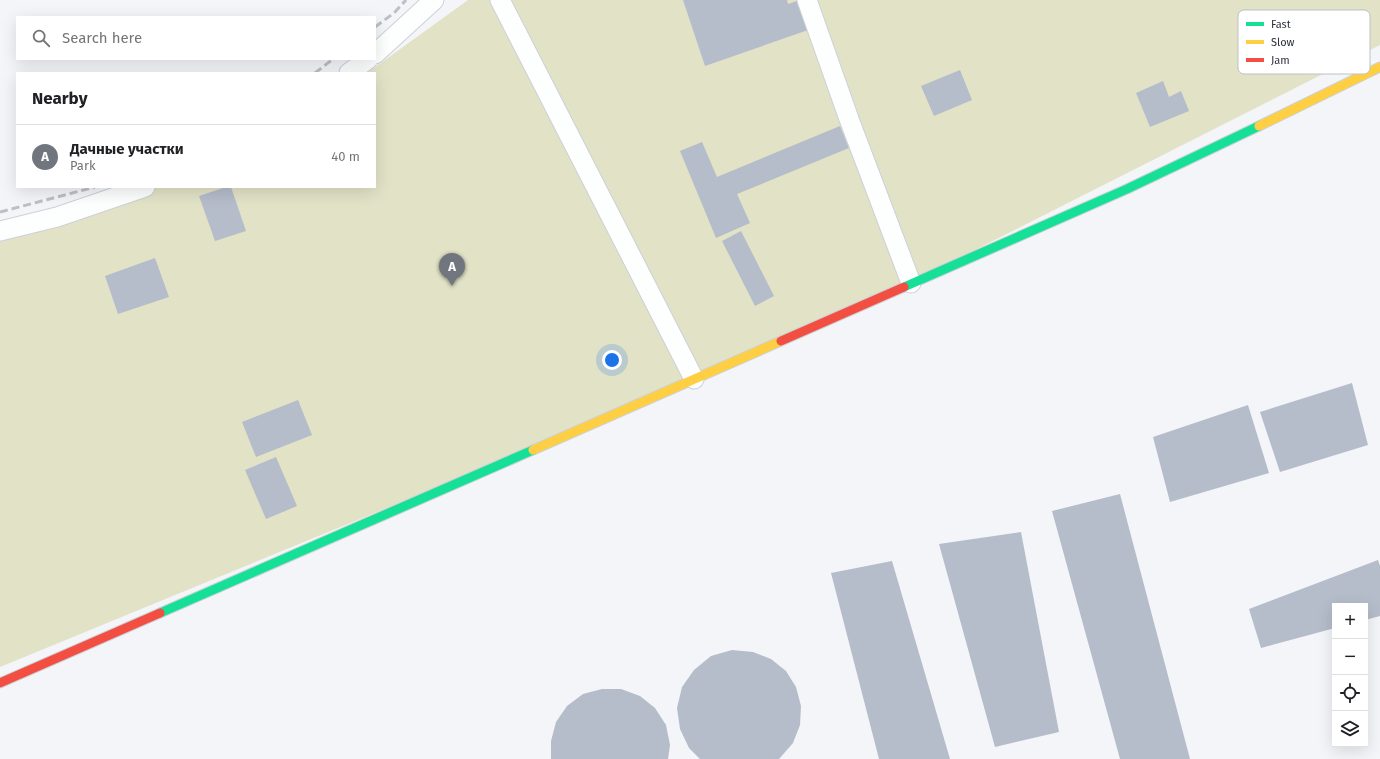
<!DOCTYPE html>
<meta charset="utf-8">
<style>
body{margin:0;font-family:"Fira Sans",sans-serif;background:#f6f6f6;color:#202124}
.controls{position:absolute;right:12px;bottom:12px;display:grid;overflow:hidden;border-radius:0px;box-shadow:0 4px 16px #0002}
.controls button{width:36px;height:36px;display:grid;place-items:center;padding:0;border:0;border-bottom:1px solid #e0e0e0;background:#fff;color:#202124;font:20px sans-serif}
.you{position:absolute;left:612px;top:360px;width:14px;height:14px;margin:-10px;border:3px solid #fff;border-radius:50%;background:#1a73e8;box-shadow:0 0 0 6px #1a73e833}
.badge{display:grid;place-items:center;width:26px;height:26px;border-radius:50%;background:#71767e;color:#fff;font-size:13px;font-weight:700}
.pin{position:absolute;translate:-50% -33px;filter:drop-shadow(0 1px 2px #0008)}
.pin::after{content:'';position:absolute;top:21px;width:14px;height:12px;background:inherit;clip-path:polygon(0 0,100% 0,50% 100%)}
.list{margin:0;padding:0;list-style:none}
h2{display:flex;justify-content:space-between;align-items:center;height:52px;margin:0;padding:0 16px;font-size:17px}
h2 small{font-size:13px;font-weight:400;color:#757577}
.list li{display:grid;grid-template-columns:26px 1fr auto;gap:12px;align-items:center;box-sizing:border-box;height:64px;padding:0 16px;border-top:1px solid #e0e0e0}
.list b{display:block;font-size:15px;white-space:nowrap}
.list p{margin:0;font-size:13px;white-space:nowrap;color:#757577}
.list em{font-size:13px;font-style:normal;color:#757577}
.icon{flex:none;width:22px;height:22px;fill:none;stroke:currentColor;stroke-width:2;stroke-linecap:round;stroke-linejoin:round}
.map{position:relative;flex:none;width:1380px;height:759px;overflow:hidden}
.search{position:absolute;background:#fff;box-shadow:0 4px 16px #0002;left:16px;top:16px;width:360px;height:44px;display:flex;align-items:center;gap:10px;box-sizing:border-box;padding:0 14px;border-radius:0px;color:#757577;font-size:15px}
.panel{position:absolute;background:#fff;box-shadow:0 4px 16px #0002;left:16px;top:72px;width:360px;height:116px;border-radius:0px}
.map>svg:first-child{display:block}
.green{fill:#e1e2c6}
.building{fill:#b5bcca}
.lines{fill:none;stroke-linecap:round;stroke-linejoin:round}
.lane-casing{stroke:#ccd1d7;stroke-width:21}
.fast-casing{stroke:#ccd1d7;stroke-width:11}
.slow-casing{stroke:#ccd1d7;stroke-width:11}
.jam-casing{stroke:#ccd1d7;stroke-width:11}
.lane{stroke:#fdfefe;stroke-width:19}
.fast{stroke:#16e098;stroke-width:9}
.slow{stroke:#ffcf43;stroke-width:9}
.jam{stroke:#f24e42;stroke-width:9}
.rail{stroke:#bebfc2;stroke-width:3;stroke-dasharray:8 4;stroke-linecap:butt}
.key{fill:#fff;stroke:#bfc1c4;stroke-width:1}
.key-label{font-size:11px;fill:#2b313c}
</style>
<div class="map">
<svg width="1380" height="759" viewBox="0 0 1380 759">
<rect width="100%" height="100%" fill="#f3f5f8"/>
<path class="green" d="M468 0H1380V45L805 336 0 667V236L155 187H375V73H367Z"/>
<path class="building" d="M683 0H787L788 4 800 0 811 29 705 66Z
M960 70 972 100 934 116 921 86Z
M1163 81 1169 97 1181 91 1189 111 1150 127 1136 93Z
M840 126 849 148 737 194 750 223 716 238 680 151 702 142 717 177Z
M226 187H231L246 231 215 241 199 196Z
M741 231 774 296 755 306 722 241Z
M155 258 169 297 118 314 105 276Z
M1352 383 1368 445 1280 472 1260 412Z
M298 400 312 435 256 457 242 422Z
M1248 405 1269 473 1170 502 1153 437Z
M276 457 297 506 266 519 245 470Z
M1120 494 1190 759H1120L1052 511Z
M1021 532 1059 732 995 747 939 544Z
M1378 560 1380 566V616L1365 620V606H1335V628L1261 648 1249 609Z
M892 561 950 759H879L831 573Z
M732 650 753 652 771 659 786 671 796 687 801 706 800 725 793 743 779 759H700L689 748 680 729 677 708 682 687 694 670 711 656Z
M602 689H621L640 696 655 708 666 725 670 745 668 759H551V741L556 722 567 706 583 694Z"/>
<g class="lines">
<g class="lane-casing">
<path id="lane" d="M500 0 694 379
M807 0 849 119 911 283
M375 54 434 0
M349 73 368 59
M0 231 57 217 145 187"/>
</g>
<g class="fast-casing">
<path id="fast" d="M904 287 1127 189 1259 126
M160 613 533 450"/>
</g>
<g class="slow-casing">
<path id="slow" d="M1259 126 1380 67
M533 450 781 341"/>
</g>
<g class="jam-casing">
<path id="jam" d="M781 341 904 287
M0 683 160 613"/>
</g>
<use href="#lane" class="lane"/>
<use href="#fast" class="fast"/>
<use href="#slow" class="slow"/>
<use href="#jam" class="jam"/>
<path class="rail" d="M375 27 394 13 406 0
M315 73 333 59
M0 212 95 187"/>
</g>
<rect x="1238" y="10" width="132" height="64" rx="6" class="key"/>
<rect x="1246" y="22" width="18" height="4" fill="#16e098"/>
<rect x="1246" y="40" width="18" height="4" fill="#ffcf43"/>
<rect x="1246" y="58" width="18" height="4" fill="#f24e42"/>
<g class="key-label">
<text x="1271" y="28">Fast</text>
<text x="1271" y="46">Slow</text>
<text x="1271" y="64">Jam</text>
</g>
</svg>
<div class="controls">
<button>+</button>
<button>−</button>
<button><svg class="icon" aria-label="locate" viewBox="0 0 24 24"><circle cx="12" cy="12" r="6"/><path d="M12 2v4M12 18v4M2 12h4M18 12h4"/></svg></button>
<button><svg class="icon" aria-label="layers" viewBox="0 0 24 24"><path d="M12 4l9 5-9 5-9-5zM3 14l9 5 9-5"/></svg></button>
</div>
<div class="you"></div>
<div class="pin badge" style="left:452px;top:286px">A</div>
<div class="search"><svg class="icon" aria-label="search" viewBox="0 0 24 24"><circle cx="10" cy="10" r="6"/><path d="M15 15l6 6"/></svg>Search here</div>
<section class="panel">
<h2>Nearby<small></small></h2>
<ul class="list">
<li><span class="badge">A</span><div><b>Дачные участки</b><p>Park</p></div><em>40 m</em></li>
</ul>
</section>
</div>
